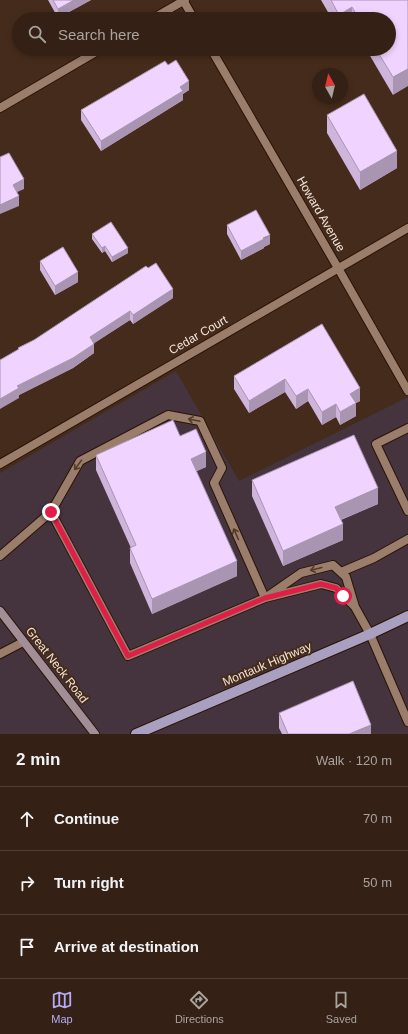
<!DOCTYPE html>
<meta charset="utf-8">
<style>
body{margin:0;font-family:Arial,sans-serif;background:#3c281d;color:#f1f3f6}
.compass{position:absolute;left:312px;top:68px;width:36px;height:36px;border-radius:50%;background:#342014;box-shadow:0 2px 6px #0003;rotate:352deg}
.stop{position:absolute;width:12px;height:12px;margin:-9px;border:3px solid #e11d48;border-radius:50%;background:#fff}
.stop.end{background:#e11d48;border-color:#fff;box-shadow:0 1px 4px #0008}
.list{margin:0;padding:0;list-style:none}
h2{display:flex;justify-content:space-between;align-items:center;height:52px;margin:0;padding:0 16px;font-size:17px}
h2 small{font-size:13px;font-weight:400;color:#a9a3a0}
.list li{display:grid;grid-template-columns:26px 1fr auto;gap:12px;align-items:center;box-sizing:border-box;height:64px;padding:0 16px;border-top:1px solid #4e3e34}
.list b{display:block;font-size:15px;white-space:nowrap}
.list em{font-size:13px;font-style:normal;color:#a9a3a0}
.icon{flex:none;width:22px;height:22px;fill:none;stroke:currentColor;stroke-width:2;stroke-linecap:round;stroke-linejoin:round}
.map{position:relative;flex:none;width:408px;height:734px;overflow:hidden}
.search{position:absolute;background:#342014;box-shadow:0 2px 6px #0003;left:12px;right:12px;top:12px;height:44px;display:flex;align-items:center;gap:10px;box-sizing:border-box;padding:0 14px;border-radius:22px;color:#a9a3a0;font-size:15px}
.sheet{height:244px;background:#342014}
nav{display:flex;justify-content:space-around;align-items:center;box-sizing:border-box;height:56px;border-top:1px solid #4e3e34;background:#342014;font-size:11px;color:#a9a3a0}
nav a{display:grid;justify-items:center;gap:2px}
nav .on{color:#b5acf9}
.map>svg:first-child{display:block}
.commercial{fill:#45343e}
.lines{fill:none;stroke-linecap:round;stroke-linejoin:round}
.lane-casing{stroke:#2a1304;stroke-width:10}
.street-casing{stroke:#2a1304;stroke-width:10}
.secondary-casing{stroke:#2a1304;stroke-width:10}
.primary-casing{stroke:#2a1304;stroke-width:12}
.lane{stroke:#9b7d6b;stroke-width:8}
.street{stroke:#9b7d6b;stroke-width:8}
.secondary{stroke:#a28e96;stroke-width:8}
.primary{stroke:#a9a0c1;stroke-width:10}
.wall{fill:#cfb5db}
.shaded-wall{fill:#a994b2}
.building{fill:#f1d3ff;stroke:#a994b2}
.oneway{stroke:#563b2b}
.route{stroke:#e11d48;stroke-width:5}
.labels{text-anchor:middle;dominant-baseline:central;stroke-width:4;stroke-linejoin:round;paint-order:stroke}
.street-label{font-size:12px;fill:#f4e3d9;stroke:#452b1b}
</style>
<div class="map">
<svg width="408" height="734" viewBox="0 0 408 734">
<rect width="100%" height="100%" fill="#452b1b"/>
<path class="commercial" d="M176 371 239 481 408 397V734H0V473Z"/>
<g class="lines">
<g class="lane-casing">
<path id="lane" d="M408 428 376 444 408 511
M51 512 128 656 265 598 321 584 336 588 355 607 370 634
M0 556 51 512 80 461 168 415 200 421 222 468 214 483 265 598 301 573 333 565 346 577 355 607
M341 572 374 558 408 539
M0 654 23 642"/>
</g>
<g class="street-casing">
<path id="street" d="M183 0 194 19
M152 19 185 0
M211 49 338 268 408 391
M0 108 101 49
M0 464 408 228
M370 634 408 722"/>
</g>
<g class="secondary-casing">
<path id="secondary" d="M0 611 95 734"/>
</g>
<g class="primary-casing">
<path id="primary" d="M136 734 370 634 408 616"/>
</g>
<use href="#lane" class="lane"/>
<use href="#street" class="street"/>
<use href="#secondary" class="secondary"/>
<use href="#primary" class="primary"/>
</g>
<path class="wall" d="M48 0H91L58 18Z
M321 0H408L393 95 366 49H389V19H332Z
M168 65 189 90 183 94V100L101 151 81 120V110Z
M327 115 397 168 360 190 327 133Z
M227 225 270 244 264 247V248L241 260 227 234Z
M92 234 128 253 112 262 105 251 102 253 92 239Z
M40 261 78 282 55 295 40 270Z
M173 298 133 324 130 320 94 343V353L73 368 19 395V398L18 348 34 340Z
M322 324 360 401 356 403V416L340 425 336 417 322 425 308 401 296 409 285 392 249 413 234 389V376Z
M180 436 206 467 196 471 237 576 152 614 130 563V548H131L96 470V455Z
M252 480 378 504 341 520 343 540 283 566 252 496Z
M279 713 371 734H282L279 728Z"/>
<path class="shaded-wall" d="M74 0H91L58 18V9Z
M352 7V19H339V15Z
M408 69V86L393 95V77Z
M189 81V90L183 94V100L101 151V141Z
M397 151V168L360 190V172Z
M24 179V189L13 194V185Z
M19 196V206L0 214V205Z
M270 235V244L264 247V248L241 260V251Z
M105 246V251L102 253V248Z
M128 248V253L112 262V257Z
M78 272V282L55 295V286Z
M173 289V298L133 324V315Z
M130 311V320L90 346V337Z
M94 344V353L73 368 19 395V398L0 409V399L17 386Z
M285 379V392L249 413V401Z
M360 388V401L356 403V416L340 425V412L350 394Z
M308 389V401L296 409V396Z
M336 404V417L322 425V412Z
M206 452V467L191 474V459Z
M378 488V504L335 522V507Z
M343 524V540L283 566V551Z
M237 561V576L152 614V599Z
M371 725V734H349Z"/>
<path class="building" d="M53 0H74L58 9Z
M331 0H408V69L393 77 376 49H389V19H359L352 7 339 15Z
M176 60 189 81 180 87 183 91 101 141 81 110 165 61 168 65Z
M364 94 397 151 360 172 327 115Z
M9 153 24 179 13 185 19 196 0 205V157Z
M256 210 270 235 263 238 264 239 241 251 227 225Z
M111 222 128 248 112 257 105 246 102 248 92 234Z
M63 247 78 272 55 286 40 261Z
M156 263 173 289 133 315 130 311 90 337 94 344 73 358 17 386 19 388 0 399V360L19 349 18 348 34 340 146 266 148 268Z
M322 324 360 388 350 394 356 403 340 412 336 404 322 412 308 389 296 396 285 379 249 401 234 376Z
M173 420 180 436 196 429 206 452 191 459 237 561 152 599 130 548 136 545 96 455Z
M354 435 378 488 335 507 343 524 283 551 252 480Z
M353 681 371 725 349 734H288L279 713Z"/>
<defs><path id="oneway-shaft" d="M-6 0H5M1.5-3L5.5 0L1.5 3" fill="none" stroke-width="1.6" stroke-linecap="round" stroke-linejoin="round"/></defs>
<g class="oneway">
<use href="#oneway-shaft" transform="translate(194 420) rotate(-168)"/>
<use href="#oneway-shaft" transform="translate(78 465) rotate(126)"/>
<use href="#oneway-shaft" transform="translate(236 534) rotate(-114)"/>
<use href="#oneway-shaft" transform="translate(316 569) rotate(166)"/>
</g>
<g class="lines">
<path class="route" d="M51 512 128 656 265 598 321 584 336 588 343 596"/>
</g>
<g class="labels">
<g class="street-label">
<text transform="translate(321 214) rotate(60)">Howard Avenue</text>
<text transform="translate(198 335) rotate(-30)">Cedar Court</text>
<text transform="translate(267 664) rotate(-23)">Montauk Highway</text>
<text transform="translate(57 665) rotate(52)">Great Neck Road</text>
</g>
</g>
</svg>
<svg class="compass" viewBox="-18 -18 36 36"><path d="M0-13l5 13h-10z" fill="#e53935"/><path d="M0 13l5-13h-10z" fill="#a9a3a0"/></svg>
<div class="stop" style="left:343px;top:596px"></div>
<div class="stop end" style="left:51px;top:512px"></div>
<div class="search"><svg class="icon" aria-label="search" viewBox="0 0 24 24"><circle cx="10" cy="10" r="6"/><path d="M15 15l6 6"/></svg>Search here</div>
</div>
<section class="sheet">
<h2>2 min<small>Walk · 120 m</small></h2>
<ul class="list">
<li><svg class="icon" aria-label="ahead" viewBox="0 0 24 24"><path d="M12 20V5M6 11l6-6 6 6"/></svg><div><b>Continue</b></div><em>70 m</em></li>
<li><svg class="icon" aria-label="right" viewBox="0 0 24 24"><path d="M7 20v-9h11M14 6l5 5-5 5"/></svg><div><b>Turn right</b></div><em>50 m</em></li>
<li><svg class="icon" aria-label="arrive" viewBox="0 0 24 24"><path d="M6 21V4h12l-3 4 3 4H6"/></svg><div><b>Arrive at destination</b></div></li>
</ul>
</section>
<nav>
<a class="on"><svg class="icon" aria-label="map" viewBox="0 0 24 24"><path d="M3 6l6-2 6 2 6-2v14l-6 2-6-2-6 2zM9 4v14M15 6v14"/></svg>Map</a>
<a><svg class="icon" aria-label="directions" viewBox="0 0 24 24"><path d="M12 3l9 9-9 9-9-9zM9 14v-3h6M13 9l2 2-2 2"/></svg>Directions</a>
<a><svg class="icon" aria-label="saved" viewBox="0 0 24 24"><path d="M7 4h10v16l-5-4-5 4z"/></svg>Saved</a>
</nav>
